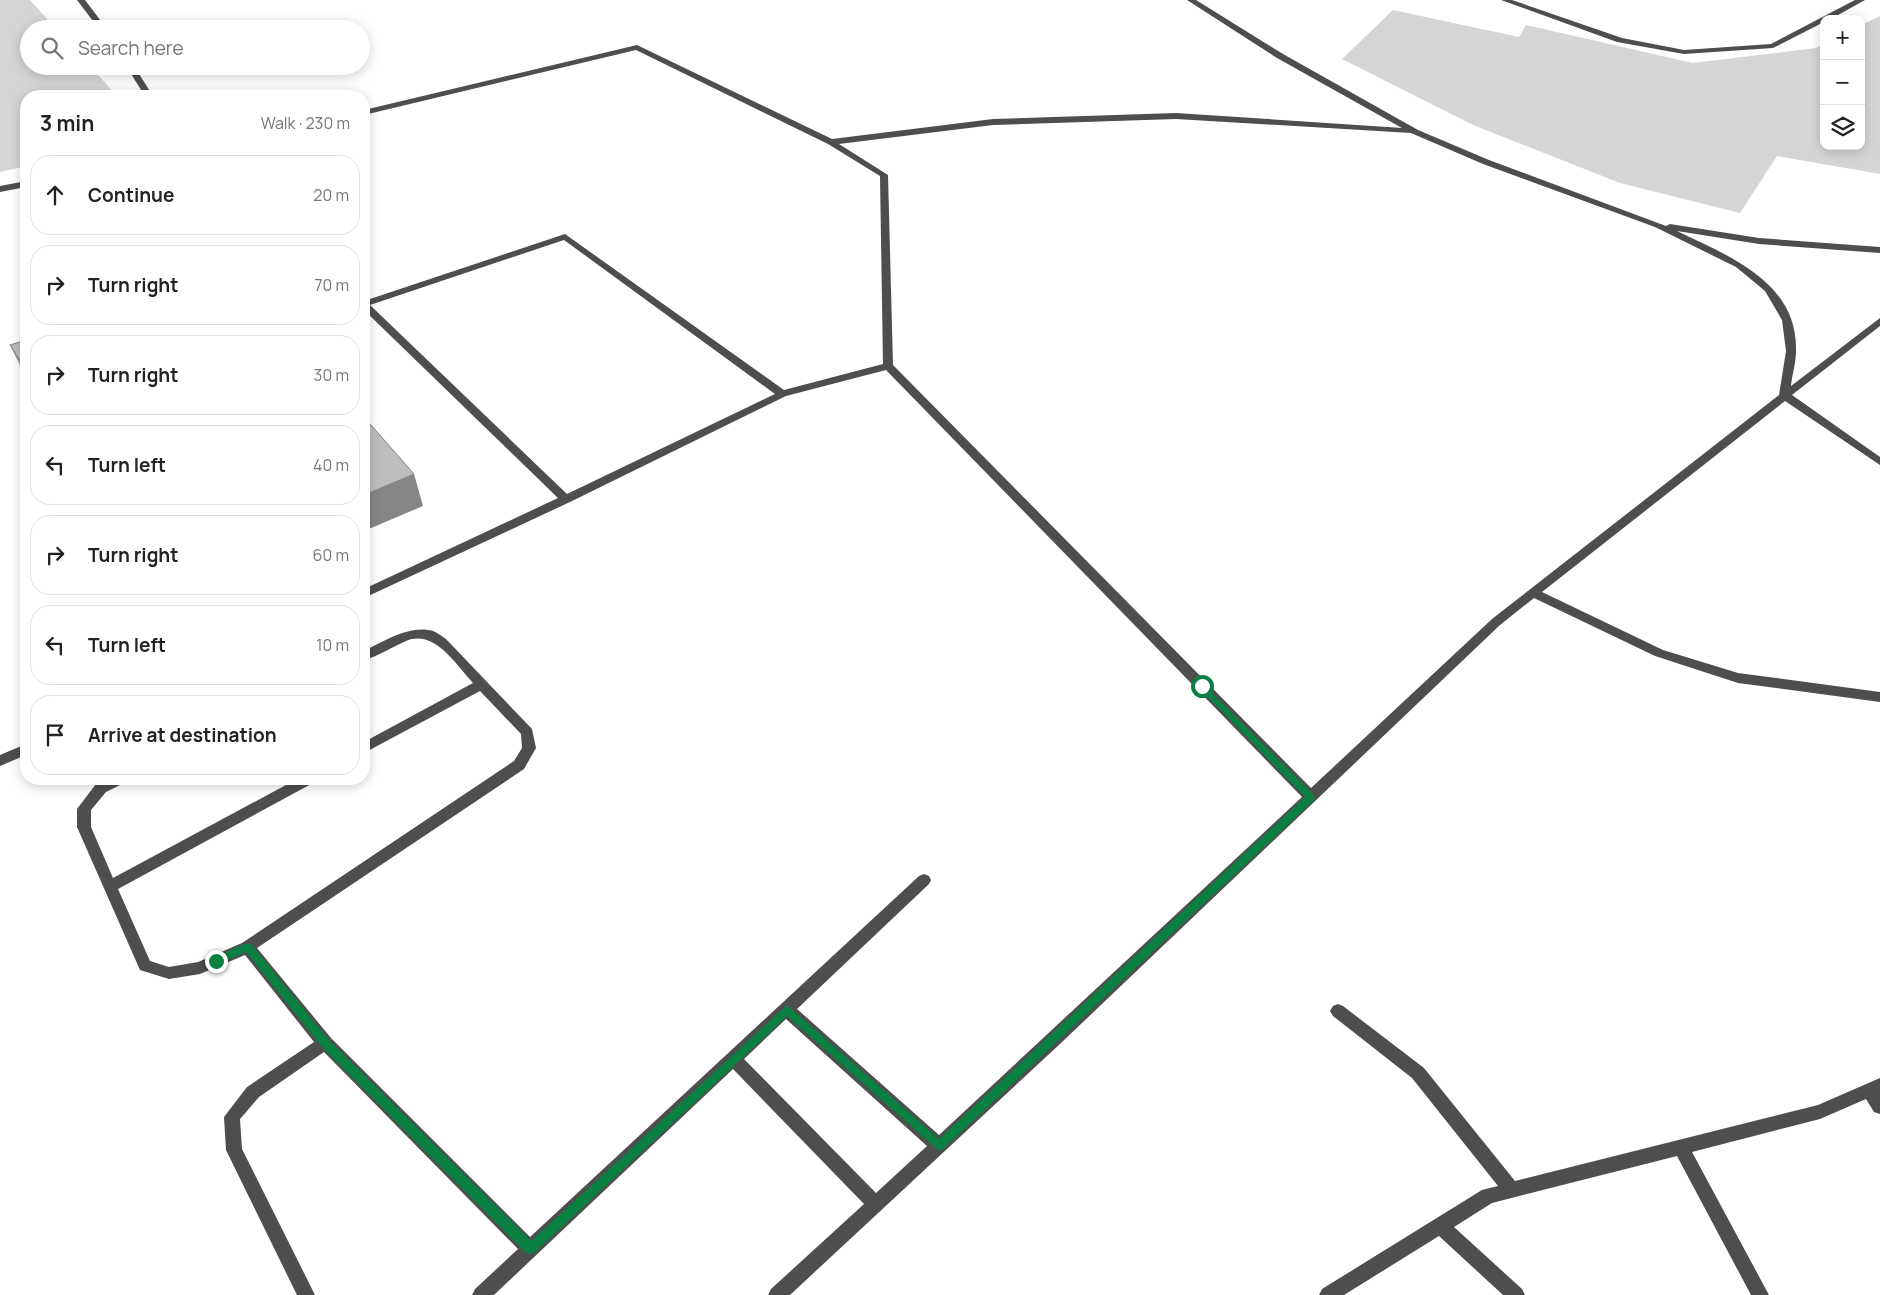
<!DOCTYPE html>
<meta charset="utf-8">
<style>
body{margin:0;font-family:Manrope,sans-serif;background:#f6f6f6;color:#222}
.controls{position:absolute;right:15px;top:15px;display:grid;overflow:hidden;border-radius:10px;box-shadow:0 2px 12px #0003}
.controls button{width:45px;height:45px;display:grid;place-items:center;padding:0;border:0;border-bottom:1px solid #e0e0e0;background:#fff;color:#222;font:25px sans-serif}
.stop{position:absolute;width:15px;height:15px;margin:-11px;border:4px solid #0b8043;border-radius:50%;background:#fff}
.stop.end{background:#0b8043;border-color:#fff;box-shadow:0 1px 5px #0008}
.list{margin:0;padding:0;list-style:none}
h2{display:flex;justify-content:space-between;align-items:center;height:65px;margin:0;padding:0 20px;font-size:21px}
h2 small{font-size:16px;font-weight:400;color:#767676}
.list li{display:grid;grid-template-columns:32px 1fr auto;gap:15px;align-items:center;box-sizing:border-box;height:80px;margin:0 10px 10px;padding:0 10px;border:1px solid #e0e0e0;border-radius:20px}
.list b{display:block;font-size:19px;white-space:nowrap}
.list em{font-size:16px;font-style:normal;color:#767676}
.icon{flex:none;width:28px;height:28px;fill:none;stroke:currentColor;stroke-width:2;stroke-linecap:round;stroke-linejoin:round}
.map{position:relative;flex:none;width:1880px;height:1295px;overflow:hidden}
.search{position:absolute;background:#fff;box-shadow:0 2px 12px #0003;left:20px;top:20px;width:350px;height:55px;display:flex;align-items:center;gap:12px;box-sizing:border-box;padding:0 18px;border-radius:28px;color:#767676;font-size:19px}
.panel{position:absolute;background:#fff;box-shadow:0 2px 12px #0003;left:20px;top:90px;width:350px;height:695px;border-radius:20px}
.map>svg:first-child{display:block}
.green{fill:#d5d5d5}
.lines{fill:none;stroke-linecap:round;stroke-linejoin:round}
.minor{fill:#4e4e4e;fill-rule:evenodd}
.wall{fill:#a3a3a3}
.shaded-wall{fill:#858585}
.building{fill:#bebebe;stroke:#858585}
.route{fill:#0b8043}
</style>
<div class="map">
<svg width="1880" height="1295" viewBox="0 0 1880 1295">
<rect width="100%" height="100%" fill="#fff"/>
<path class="green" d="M0 0H30L56 29H29V66H90L117 96H26V166L0 172Z
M1393 10 1519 37 1526 25 1693 63 1816 48 1824 44V146H1861V25L1880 16V174L1777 156 1740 213 1620 183 1473 125 1342 59Z"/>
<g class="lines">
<path class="minor" d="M77 0H85L107 29H99Z
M1187 0H1196L1283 54 1418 130 1489 160 1666 226 1670 224 1759 238 1880 247V253L1759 244 1677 231C1729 256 1798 282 1796 351 1796 363 1792 375 1791 386L1880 318V326L1792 395 1880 457V465L1785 401 1542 592 1663 650 1738 673 1880 692V702L1738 683 1655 656 1534 598 1500 625 1061 1043 790 1295H768L771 1289 864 1204 733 1069 494 1295H472L475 1289 518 1249 324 1052 259 1097 240 1119 242 1149 315 1295H297L226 1150 224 1117 247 1087 314 1042 245 955 200 974 169 979 140 970 77 827V809L96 784 107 779H126L124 783 106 792 91 810V827L113 878 297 779H315L313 783 118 889 150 961 169 967 198 962 242 943 514 761 522 748 521 734 480 691 364 753V742L473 683C456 665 435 629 406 641 392 647 379 656 364 660V651C383 642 406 627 428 630 435 630 441 636 446 639L532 729 536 748 524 769 257 948 331 1038 530 1237 919 876 924 874 929 876 931 880 929 884 797 1009 939 1135 1302 797 886 370 786 396 570 502 364 598V589L558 498 364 310V301L565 234 784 390 883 364 880 176 828 144 636 50 364 115V110L637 45 832 139 993 119 1176 113 1402 128 1277 58ZM1176 119 1411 133 1483 164 1655 227 1736 267 1765 291 1782 320 1786 351 1779 395 1492 619 1311 788 893 365 888 175 839 144 993 125ZM564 240 775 394 567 494 370 305ZM786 1019 927 1146 876 1193 744 1059Z
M1501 0H1512L1622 38 1684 50 1771 44 1855 0H1865L1831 19H1824V22L1773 48 1684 54 1617 42Z
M126 66H134L153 96H145Z
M26 181V187L0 192V186Z
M26 744V755L0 766V755Z
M1338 1004 1343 1006 1424 1068 1515 1181 1818 1105 1880 1078V1114L1874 1112 1866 1099 1820 1119 1692 1152 1769 1295H1751L1677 1156 1492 1203 1454 1227 1522 1289 1525 1295H1503L1439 1236 1344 1295H1319L1322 1289 1482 1190 1498 1186 1412 1078 1333 1016 1330 1011 1333 1006Z"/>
</g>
<path class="wall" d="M26 340V378L10 345Z"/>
<path class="shaded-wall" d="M414 474 423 506 364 531V495Z"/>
<path class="building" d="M26 340V370L10 345Z
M364 417 414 474 364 495Z"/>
<path class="route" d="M1202 683 1314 795V800L943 1149 939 1151 787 1016 534 1253 530 1254 526 1253 321 1046 246 952 216 965 211 961 213 958 244 944H251L328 1039 531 1241 787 1005 939 1139 1305 797 1199 688 1197 686Z"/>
</svg>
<div class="controls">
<button>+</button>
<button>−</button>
<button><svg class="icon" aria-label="layers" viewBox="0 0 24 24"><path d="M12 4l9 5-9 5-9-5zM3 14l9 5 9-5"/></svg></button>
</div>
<div class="stop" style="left:1202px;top:686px"></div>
<div class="stop end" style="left:216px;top:961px"></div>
<div class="search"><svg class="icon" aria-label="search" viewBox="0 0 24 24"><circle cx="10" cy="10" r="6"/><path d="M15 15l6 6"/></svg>Search here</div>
<section class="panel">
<h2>3 min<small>Walk · 230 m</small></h2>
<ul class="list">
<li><svg class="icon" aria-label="ahead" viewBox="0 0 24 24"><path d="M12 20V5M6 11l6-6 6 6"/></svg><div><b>Continue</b></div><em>20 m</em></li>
<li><svg class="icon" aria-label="right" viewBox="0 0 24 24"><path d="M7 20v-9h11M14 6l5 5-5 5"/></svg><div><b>Turn right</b></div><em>70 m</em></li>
<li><svg class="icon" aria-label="right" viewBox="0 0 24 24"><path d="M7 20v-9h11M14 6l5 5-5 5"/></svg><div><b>Turn right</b></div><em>30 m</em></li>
<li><svg class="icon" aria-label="left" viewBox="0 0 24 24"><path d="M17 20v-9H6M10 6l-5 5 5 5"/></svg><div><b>Turn left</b></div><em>40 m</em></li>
<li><svg class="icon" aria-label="right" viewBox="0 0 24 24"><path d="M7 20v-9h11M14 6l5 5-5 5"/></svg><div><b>Turn right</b></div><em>60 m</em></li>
<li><svg class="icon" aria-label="left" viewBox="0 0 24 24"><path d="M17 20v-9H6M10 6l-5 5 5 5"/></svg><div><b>Turn left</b></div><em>10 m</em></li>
<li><svg class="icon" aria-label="arrive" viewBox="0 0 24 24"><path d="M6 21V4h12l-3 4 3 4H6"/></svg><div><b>Arrive at destination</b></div></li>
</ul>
</section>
</div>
